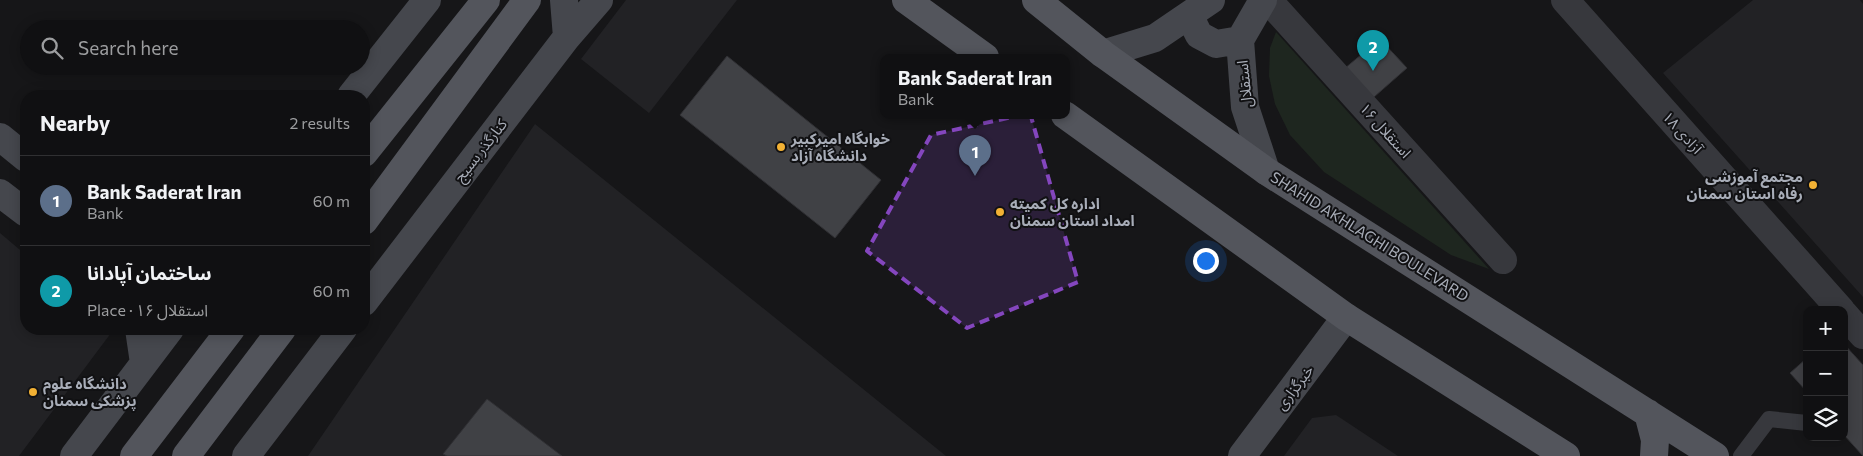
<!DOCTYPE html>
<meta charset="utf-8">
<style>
body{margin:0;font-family:Commissioner,"Noto Sans Arabic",sans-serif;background:#19191b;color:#f1f3f6}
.controls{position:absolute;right:15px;bottom:15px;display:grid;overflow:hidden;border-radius:10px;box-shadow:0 2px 12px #0003}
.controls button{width:45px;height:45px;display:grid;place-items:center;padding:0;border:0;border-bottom:1px solid #303032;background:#101012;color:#f1f3f6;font:25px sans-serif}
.you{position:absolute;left:1205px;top:260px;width:18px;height:18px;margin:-12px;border:4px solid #fff;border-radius:50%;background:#1a73e8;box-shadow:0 0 0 8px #1a73e833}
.badge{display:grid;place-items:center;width:32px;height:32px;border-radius:50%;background:#f2b134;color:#fff;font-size:16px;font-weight:700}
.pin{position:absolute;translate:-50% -41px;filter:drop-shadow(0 1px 2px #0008)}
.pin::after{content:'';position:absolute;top:26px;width:18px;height:15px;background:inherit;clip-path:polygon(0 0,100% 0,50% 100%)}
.popup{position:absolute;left:880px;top:54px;width:190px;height:65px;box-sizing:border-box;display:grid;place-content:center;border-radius:10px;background:#101012;filter:drop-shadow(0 1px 4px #0005);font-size:16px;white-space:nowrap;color:#9c9d9f}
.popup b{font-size:19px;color:#f1f3f6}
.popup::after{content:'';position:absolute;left:50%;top:100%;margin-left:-10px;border:10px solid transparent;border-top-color:#101012}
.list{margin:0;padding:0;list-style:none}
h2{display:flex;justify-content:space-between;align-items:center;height:65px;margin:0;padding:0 20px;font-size:21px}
h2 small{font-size:16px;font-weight:400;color:#9c9d9f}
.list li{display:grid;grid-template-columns:32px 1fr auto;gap:15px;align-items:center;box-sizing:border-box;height:90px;padding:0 20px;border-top:1px solid #303032}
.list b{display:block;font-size:19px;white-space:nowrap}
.list p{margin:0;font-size:16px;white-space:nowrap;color:#9c9d9f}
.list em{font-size:16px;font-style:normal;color:#9c9d9f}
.icon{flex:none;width:28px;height:28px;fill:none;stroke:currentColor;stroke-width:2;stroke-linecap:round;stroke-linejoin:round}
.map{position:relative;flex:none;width:1863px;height:456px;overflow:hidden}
.search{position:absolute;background:#101012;box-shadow:0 2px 12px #0003;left:20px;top:20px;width:350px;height:55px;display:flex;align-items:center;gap:12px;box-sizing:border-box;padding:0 18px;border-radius:28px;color:#9c9d9f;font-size:19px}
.panel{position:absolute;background:#101012;box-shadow:0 2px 12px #0003;left:20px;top:90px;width:350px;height:245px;border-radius:20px}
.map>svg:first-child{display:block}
.built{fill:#222225}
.green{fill:#1e261f}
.building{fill:#404145;stroke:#303034}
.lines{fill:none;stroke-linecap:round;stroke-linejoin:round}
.lane{stroke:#37383d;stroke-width:16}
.street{stroke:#37383d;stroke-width:28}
.secondary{stroke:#45474d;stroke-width:28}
.primary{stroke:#53555c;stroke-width:28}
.marked{fill:#8446be;fill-opacity:0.2;stroke:#8446be;stroke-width:4;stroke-dasharray:10 6;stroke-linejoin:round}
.poi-dot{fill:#f2b134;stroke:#111113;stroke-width:2}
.labels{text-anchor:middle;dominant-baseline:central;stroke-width:4;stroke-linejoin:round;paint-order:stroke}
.street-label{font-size:15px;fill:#a8adb8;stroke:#111113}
.poi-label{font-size:15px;font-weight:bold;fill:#a8adb8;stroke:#111113;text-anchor:start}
</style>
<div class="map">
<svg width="1863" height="456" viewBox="0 0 1863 456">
<rect width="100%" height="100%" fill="#161618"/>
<path class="built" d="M626 0H737L649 113 581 59Z
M1753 0H1860L1863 4V297L1663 73Z
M535 124 946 456H308Z
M0 233 26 255V329H114L19 456H0Z
M1336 415 1398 456H1284L1312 418Z"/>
<path class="green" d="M1276 32 1489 269 1451 255 1324 172 1290 135 1275 104 1269 76 1270 48Z"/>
<path class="building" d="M1380 39 1407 68 1366 104 1338 74Z
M727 56 881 180 835 238 680 115Z
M1844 344 1863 365V456L1844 435Z
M1807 358V392L1790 373Z
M487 399 562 456H447L443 454Z"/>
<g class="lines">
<path class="lane" d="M1741 456 1769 419 1807 423"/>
<path class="street" d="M1268 0 1503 260
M1565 0 1841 310
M1844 314 1863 335"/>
<path class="secondary" d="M564 0 567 37
M1263 0 1240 40 1245 107 1266 171
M1189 15 1199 35 1216 44 1240 40
M1103 54 1155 38 1211 0
M351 96 427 0
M0 137 26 158
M0 193 26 213
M364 302 567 37 599 0
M139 329 144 363
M74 456 170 329
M246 456 343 329
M1242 456 1346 317"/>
<path class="primary" d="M906 0 985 57
M1036 0 1103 54 1266 171 1715 456
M1065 115 1346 317 1566 456
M364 153 486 0
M364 221 527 0
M1648 413 1655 440 1654 456
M134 456 231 329
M186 456 282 329"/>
</g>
<path class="marked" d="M1030 113 1078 282 967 328 867 251 931 135Z"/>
<g class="poi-dot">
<circle cx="781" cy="147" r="5"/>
<circle cx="1813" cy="185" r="5"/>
<circle cx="1000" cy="212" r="5"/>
<circle cx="33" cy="392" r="5"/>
</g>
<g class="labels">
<g class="street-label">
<text transform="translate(1244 84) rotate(-96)">استقلال</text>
<text transform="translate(1386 130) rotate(48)">استقلال ۱۶</text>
<text transform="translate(1683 132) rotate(48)">آزادی ۱۸</text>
<text transform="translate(480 150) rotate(-52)">کنارگذر بسیج</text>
<text transform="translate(1370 236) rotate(32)">SHAHID AKHLAGHI BOULEVARD</text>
<text transform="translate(1294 387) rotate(-53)">خبرگزاری</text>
</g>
<g class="poi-label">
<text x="791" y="138">خوابگاه امیرکبیر<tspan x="791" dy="17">دانشگاه آزاد</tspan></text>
<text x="1803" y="176" text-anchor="end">مجتمع آموزشی<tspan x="1803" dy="17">رفاه استان سمنان</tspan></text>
<text x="1010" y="203">اداره کل کمیته<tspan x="1010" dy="17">امداد استان سمنان</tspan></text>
<text x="43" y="383">دانشگاه علوم<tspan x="43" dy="17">پزشکی سمنان</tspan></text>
</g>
</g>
</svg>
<div class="controls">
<button>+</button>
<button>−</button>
<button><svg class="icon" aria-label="layers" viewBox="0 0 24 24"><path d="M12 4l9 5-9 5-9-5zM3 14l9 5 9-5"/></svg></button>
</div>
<div class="you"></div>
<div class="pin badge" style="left:975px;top:176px;background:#5c6f8a">1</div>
<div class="popup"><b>Bank Saderat Iran</b>Bank</div>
<div class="pin badge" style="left:1373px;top:71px;background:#0f9aa8">2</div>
<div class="search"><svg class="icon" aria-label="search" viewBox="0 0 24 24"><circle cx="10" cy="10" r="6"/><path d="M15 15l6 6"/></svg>Search here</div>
<section class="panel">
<h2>Nearby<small>2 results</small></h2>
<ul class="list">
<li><span class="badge" style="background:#5c6f8a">1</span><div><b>Bank Saderat Iran</b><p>Bank</p></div><em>60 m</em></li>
<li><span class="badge" style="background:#0f9aa8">2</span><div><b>ساختمان آپادانا</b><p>Place · استقلال ۱۶</p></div><em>60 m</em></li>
</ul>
</section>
</div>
